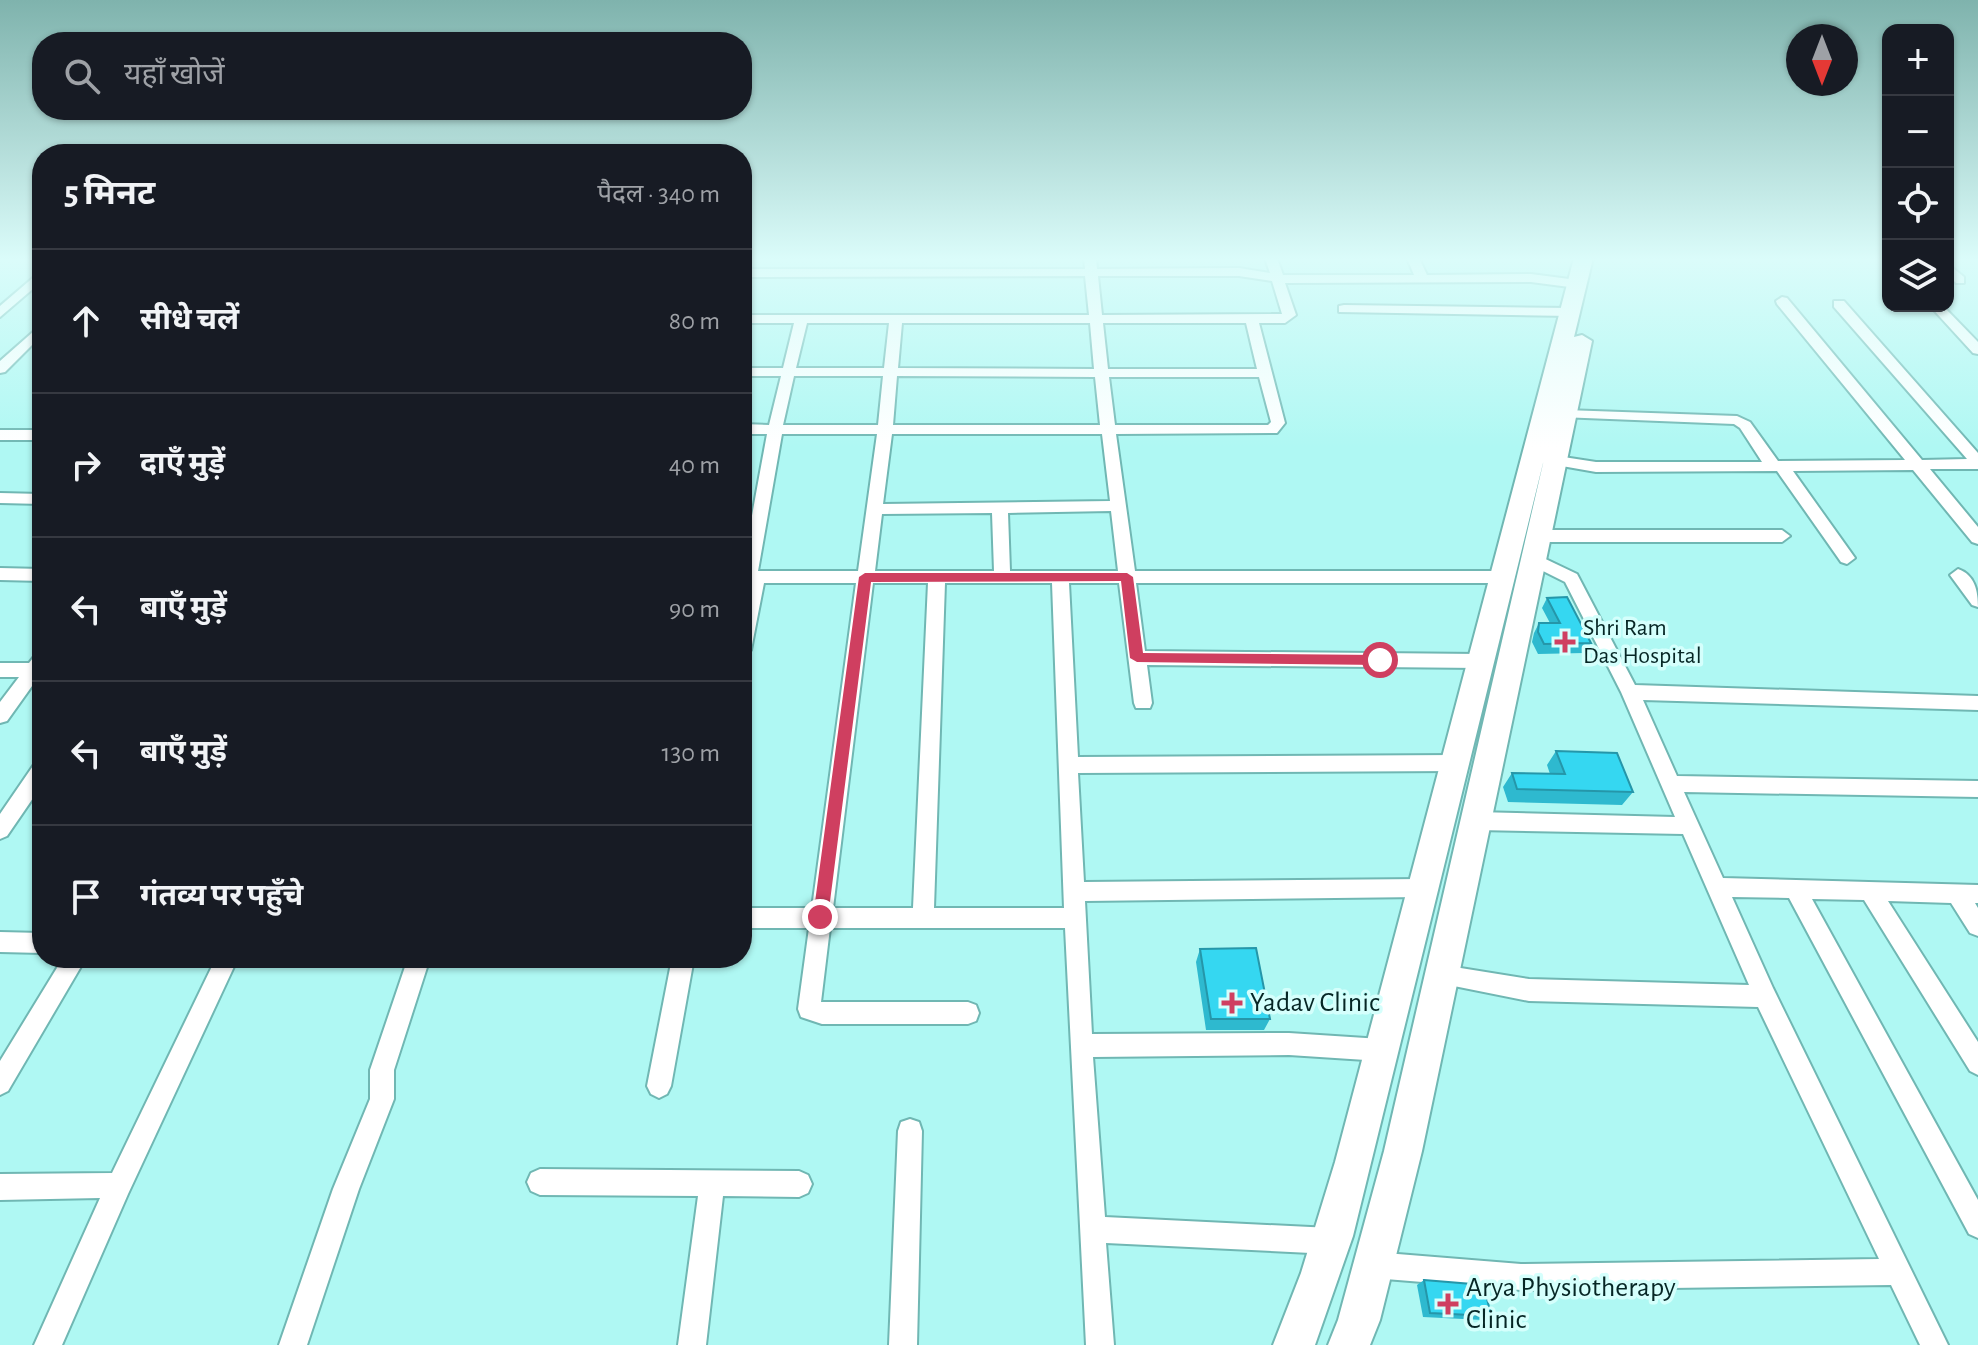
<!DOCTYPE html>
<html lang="hi">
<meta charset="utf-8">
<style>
body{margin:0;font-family:"Alegreya Sans","Noto Sans Devanagari",sans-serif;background:#20242c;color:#f1f3f6}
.controls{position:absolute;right:24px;top:24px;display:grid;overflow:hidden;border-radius:16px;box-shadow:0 2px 6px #0004}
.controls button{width:72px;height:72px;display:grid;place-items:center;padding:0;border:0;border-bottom:2px solid #363941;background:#171b24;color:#f1f3f6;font:40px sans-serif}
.compass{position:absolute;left:1786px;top:24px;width:72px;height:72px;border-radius:50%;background:#171b24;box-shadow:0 2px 6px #0004;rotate:180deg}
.stop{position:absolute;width:24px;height:24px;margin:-18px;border:6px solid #cf3f60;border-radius:50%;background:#fff}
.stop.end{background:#cf3f60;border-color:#fff;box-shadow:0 2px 8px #0008}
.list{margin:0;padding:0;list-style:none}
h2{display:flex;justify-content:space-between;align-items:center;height:104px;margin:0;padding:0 32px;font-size:34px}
h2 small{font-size:26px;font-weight:400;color:#9ea1a6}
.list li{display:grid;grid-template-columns:52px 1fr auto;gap:24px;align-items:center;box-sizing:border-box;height:144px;padding:0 32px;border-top:2px solid #363941}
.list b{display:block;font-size:30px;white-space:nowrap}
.list em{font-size:26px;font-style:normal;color:#9ea1a6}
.icon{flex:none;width:44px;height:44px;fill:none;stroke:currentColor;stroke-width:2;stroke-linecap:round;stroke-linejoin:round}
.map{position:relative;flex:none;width:1978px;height:1345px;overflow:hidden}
.search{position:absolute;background:#171b24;box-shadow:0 2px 6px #0004;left:32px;top:32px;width:720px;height:88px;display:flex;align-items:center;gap:20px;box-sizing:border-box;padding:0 28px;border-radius:32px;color:#9ea1a6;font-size:30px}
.panel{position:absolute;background:#171b24;box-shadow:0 2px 6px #0004;left:32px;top:144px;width:720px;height:824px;border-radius:32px}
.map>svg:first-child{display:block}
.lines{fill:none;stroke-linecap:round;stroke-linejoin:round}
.minor-casing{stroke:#70b7b3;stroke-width:4}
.primary-casing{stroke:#70b7b3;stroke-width:4}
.minor{fill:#fff;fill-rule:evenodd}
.primary{fill:#fff;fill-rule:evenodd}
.wall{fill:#2eb9cf}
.building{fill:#35d7f1;stroke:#2596a9;stroke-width:2}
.route{fill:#cf3f60}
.poi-dot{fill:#cf3f60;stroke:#d5fffc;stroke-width:3}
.labels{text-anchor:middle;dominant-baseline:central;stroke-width:7;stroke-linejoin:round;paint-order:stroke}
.poi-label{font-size:24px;fill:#062625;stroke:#d5fffc;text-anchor:start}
.near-poi-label{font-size:28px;fill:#062625;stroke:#d5fffc;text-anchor:start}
</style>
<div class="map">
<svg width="1978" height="1345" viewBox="0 0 1978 1345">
<rect width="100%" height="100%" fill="#aff8f3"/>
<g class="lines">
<g class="minor-casing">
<path id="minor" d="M1084 258H1096L1097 269 1239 268 1270 273 1265 258H1277L1283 275H1414L1407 258H1419L1427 275 1531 274 1577 280 1583 284 1577 288 1531 282 1285 283 1296 315 1285 323H1259L1285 423 1277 433 1116 434 1135 571H1502L1510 577 1502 583H1136L1145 651 1480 654 1489 661 1480 668 1147 665 1152 703 1150 708H1136L1134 703 1119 583H1069L1078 757 1456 755 1463 757 1466 763 1463 769 1456 771 1078 773 1084 882 1422 879 1429 881 1432 888 1429 895 1422 897 1085 901 1092 1034 1289 1033 1381 1039 1389 1042 1393 1050 1389 1058 1381 1061 1289 1055 1093 1057 1105 1217 1331 1228 1340 1232 1344 1241 1340 1250 1331 1254 1106 1243 1114 1345H1086L1065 928H830L821 1002H968L976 1005 979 1013 976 1021 968 1024H822L801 1017 798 1009 809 928H742V908H812L856 583H764L751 650 742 657V608L747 583H742V570L767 434H742V424L769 425 781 376H742V368H783L794 323H742V315H1089L1085 276 742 277V269H1085ZM1098 276H1239L1272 281 1282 314 1102 315ZM807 323H889L884 368H796ZM902 323H1090L1094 369 898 368ZM1103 323H1246L1257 369H1108ZM794 376H883L878 425H783ZM897 376 1095 377 1100 425H893ZM1109 377H1259L1271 422 1268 425H1115ZM782 434H877L858 571H758ZM892 434H1102L1110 501 883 504ZM1111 511 1118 571H1010L1008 513ZM992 513 994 571H875L882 514ZM873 583H928L913 908H833ZM945 583H1052L1064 908H934Z
M1948 264 1964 277V283H1956L1948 275Z
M42 270V281L0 317V306Z
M1782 297 1787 298 1922 460 1967 459 1834 307V301H1844L1978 453V469H1930L1978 527V544L1972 542 1913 470 1793 471 1855 558 1847 564 1841 562 1777 471 1596 472 1539 462 1536 459 1544 454 1596 462H1762L1740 428 1734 424 1560 417 1558 414 1565 410 1737 416 1750 422 1778 461 1905 460 1777 304 1776 301Z
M1344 305 1571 308 1577 312 1571 316 1339 312V306Z
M1930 306H1943L1978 342V354L1973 353Z
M42 324V335L5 372 0 373V361Z
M0 430H42V440H0Z
M0 493 42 494V504L0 503Z
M1540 530H1782L1790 536 1782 542H1540L1532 536Z
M1535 554 1577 574 1635 685 1978 696V710L1643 700 1677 776 1978 781V797L1684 792 1723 878 1978 885V903H1975L1978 908V936L1970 933 1951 903 1888 901 1978 1042V1075L1970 1071 1864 900 1812 899 1978 1200V1238L1969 1234 1789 898 1732 897 1773 988 1948 1345H1920L1891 1285 1521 1290 1373 1278 1364 1274 1360 1265 1364 1256 1373 1252 1521 1264 1879 1259 1758 1007 1529 1001 1434 982 1431 975 1434 968 1442 965 1529 979 1749 985 1683 834 1477 830 1470 827 1467 821 1470 815 1477 812 1675 817 1621 692 1565 582 1529 564 1527 560 1529 556Z
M0 568 42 569V581L0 580Z
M1958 569C1975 575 1978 591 1978 607L1972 605 1950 575Z
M42 652V672L7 721 0 723V702L19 677H0V663H29L36 654Z
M42 761V785L7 836 0 839V814L35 763Z
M0 932 42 933V953L0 952Z
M63 958H86L8 1091 0 1095V1061Z
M216 958H238L128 1194 62 1345H34L100 1198 0 1200V1174L112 1173Z
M408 958H430L394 1070V1099L359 1189 307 1345H279L333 1189 370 1099V1070Z
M672 958H694L671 1086 667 1094 659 1098 651 1094 647 1086Z
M910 1119 919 1122 922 1131 917 1345H889L898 1131 901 1122Z
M540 1169 799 1171 808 1175 812 1184 808 1193 799 1197 723 1196 706 1345H678L698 1196 540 1195 531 1191 527 1182 531 1173Z"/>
</g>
<g class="primary-casing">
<path id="primary" d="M1574 258H1593L1574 337 1582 335 1592 341 1422 1151 1380 1320 1370 1345H1328L1338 1320 1384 1151 1545 455 1353 1236 1315 1345H1273L1301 1273 1335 1162Z"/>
</g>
<use href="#minor" class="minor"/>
<use href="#primary" class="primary"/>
</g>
<path class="wall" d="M1547 598 1591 643 1584 653 1538 654 1532 642 1534 633 1539 623H1550L1542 608Z
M1556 751 1633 792 1622 805 1508 802 1503 787 1512 773 1550 774 1547 765Z
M1200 949 1270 1019 1264 1030H1206L1196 962Z
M1424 1280 1491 1316 1483 1320 1423 1317 1417 1285Z"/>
<path class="building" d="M1567 597 1591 643 1544 644 1538 632 1539 623H1560L1547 598Z
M1556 751 1617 753 1633 792 1517 789 1512 773 1565 774Z
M1256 948 1270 1019H1211L1200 949Z
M1424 1280 1484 1285 1491 1316 1430 1313Z"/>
<linearGradient id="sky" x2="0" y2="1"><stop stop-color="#7fb3ad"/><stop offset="0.58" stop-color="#dbfcfa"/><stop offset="1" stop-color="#dbfcfa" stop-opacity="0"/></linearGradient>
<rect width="1978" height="447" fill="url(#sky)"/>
<path class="route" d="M865 573H1127L1133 577 1143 653 1380 655 1386 660 1380 665 1137 662 1130 658 1121 581 871 582 828 917 820 924 813 917 859 577Z"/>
<g class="poi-dot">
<path d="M1561 630h8v8h8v8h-8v8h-8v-8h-8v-8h8z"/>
<path d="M1228 991h8v8h8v8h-8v8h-8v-8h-8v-8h8z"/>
<path d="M1444 1292h8v8h8v8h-8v8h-8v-8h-8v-8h8z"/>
</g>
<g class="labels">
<g class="poi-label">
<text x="1583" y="628">Shri Ram<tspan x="1583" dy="28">Das Hospital</tspan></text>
</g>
<g class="near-poi-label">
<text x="1250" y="1003">Yadav Clinic</text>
<text x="1466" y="1288">Arya Physiotherapy<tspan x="1466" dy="32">Clinic</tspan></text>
</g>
</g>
</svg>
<div class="controls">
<button>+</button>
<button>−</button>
<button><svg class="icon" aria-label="locate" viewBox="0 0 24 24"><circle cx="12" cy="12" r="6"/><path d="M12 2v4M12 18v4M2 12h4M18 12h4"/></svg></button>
<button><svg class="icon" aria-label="layers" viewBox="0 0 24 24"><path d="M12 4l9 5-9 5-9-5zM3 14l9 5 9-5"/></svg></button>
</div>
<svg class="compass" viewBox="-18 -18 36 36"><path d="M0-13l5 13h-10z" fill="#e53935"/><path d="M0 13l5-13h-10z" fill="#9ea1a6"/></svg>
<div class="stop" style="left:1380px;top:660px"></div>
<div class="stop end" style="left:820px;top:917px"></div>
<div class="search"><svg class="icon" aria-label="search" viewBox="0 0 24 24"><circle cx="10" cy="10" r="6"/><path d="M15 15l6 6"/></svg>यहाँ खोजें</div>
<section class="panel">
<h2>5 मिनट<small>पैदल · 340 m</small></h2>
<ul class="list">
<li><svg class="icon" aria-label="ahead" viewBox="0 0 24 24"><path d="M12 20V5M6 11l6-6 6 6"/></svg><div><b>सीधे चलें</b></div><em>80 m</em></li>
<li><svg class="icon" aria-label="right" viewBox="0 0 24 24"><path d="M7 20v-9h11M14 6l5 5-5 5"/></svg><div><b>दाएँ मुड़ें</b></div><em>40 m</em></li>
<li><svg class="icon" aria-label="left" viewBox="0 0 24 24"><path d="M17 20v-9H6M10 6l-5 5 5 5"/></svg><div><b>बाएँ मुड़ें</b></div><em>90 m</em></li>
<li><svg class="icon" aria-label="left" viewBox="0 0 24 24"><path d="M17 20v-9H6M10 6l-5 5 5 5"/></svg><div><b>बाएँ मुड़ें</b></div><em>130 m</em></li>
<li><svg class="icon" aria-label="arrive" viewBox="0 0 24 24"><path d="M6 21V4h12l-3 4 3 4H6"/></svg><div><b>गंतव्य पर पहुँचे</b></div></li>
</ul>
</section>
</div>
